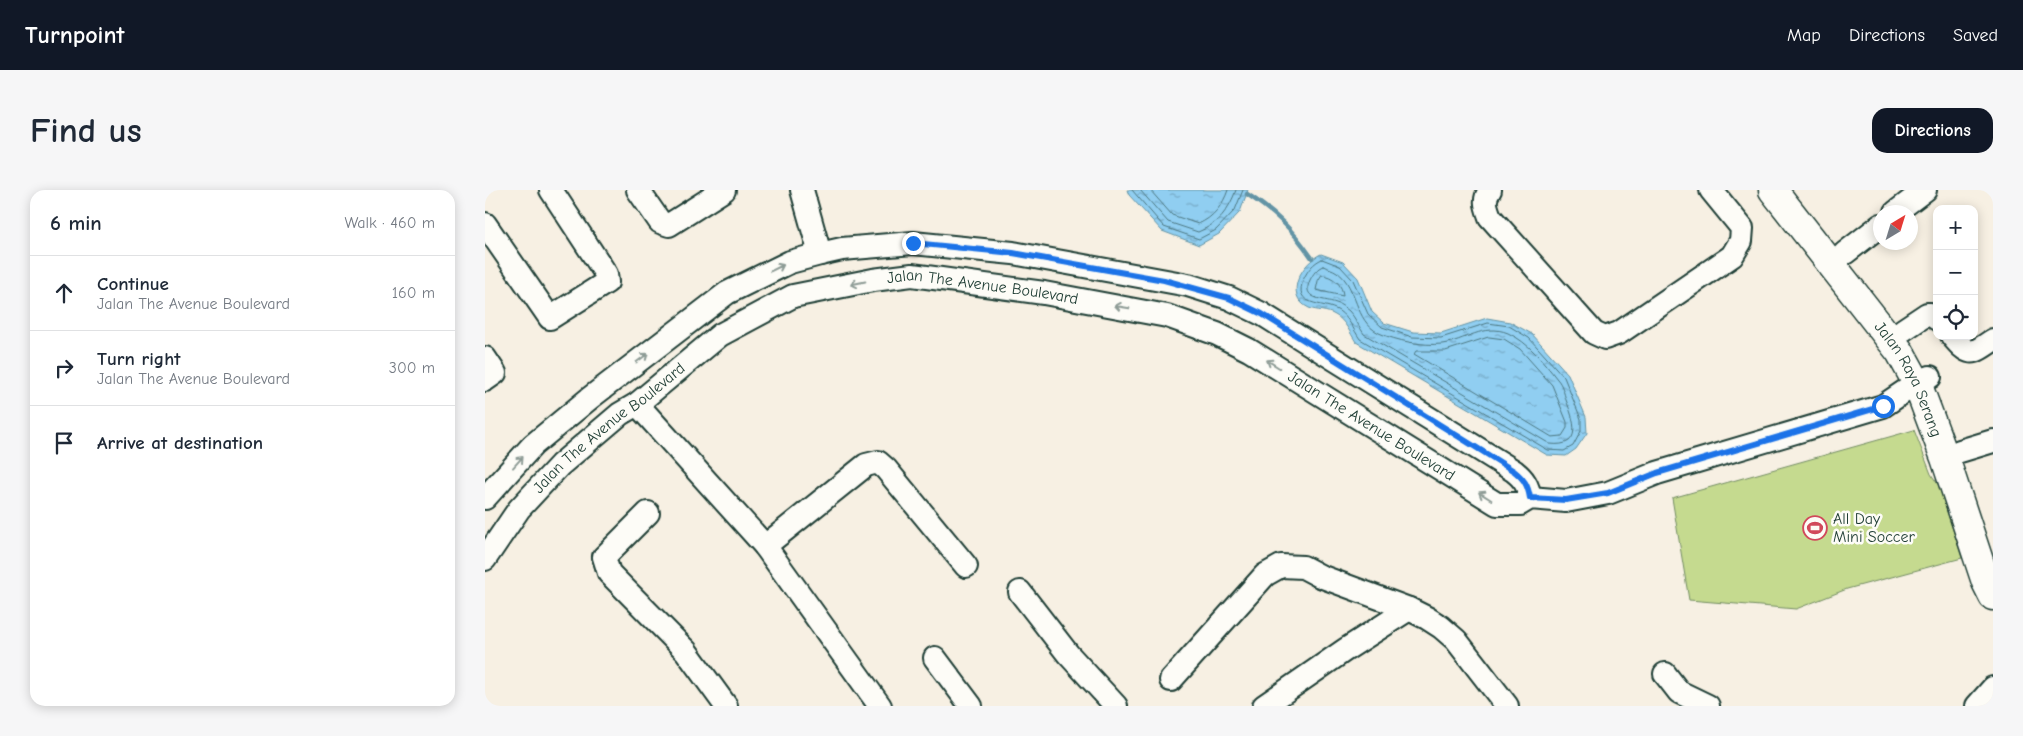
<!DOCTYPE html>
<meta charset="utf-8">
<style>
body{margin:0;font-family:"Comic Neue",sans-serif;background:#f6f6f7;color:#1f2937}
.controls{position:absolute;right:15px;top:15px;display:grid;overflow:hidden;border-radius:10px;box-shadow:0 2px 12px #0003}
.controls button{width:45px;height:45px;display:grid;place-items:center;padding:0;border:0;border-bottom:1px solid #e0e1e3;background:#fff;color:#1f2937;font:25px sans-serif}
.compass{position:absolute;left:1388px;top:15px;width:45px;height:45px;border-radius:50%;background:#fff;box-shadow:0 2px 12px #0003;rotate:38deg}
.stop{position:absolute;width:15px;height:15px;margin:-11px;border:4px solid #1a73e8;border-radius:50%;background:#fff}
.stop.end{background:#1a73e8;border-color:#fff;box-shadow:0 1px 5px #0008}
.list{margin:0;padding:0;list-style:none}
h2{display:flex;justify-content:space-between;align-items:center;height:65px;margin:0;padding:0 20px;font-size:21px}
h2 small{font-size:16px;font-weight:400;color:#747a83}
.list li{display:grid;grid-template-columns:32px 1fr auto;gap:15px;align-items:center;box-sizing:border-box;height:75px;padding:0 20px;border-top:1px solid #e0e1e3}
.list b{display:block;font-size:19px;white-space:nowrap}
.list p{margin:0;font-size:16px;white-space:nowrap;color:#747a83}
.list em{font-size:16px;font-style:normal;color:#747a83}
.icon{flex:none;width:28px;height:28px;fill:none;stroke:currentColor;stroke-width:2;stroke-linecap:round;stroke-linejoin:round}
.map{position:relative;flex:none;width:1508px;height:516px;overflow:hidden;border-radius:15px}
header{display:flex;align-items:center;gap:30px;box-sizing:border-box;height:70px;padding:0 25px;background:#111827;color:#fff}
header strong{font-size:24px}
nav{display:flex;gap:28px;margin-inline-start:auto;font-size:18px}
.intro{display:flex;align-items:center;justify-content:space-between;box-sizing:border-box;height:120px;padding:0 30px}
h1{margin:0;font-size:35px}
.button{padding:12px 22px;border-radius:15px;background:#111827;color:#fff;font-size:18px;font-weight:700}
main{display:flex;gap:30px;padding:0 30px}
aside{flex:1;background:#fff;border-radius:15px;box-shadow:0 2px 12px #0003}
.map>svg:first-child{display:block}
.garden{fill:#c5da8f;stroke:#728c62}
.water{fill:url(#water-ripples);stroke:#6394a5}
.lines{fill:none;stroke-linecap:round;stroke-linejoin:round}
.shore{stroke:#4c7780;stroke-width:1}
.stream{stroke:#6394a5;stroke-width:4.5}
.minor-casing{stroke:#1f3d34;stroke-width:26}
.highway-casing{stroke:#1f3d34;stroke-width:31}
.minor{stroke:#fdfcf7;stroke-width:22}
.highway{stroke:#fdfcf7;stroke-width:28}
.oneway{stroke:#8e9c96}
.route{stroke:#1a73e8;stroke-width:6}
.labels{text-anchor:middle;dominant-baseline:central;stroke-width:5;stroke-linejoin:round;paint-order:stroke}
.street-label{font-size:16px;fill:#1f3d34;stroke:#fdfcf7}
.poi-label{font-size:16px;fill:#1f3d34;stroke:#fdfcf7;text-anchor:start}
</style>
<header>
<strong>Turnpoint</strong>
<nav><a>Map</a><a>Directions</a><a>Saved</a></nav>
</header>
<div class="intro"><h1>Find us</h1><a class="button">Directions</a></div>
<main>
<aside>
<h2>6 min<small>Walk · 460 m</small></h2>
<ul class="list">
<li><svg class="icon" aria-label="ahead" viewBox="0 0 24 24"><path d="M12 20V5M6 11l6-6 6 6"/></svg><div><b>Continue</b><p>Jalan The Avenue Boulevard</p></div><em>160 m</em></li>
<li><svg class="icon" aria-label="right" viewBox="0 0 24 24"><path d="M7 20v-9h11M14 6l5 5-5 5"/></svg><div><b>Turn right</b><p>Jalan The Avenue Boulevard</p></div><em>300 m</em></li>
<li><svg class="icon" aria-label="arrive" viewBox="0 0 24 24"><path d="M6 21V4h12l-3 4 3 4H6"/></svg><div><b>Arrive at destination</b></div></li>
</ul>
</aside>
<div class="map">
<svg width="1508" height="516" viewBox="0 0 1508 516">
<defs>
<pattern id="water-ripples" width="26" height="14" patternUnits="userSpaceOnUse" patternTransform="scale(1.25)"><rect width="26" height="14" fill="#90cef1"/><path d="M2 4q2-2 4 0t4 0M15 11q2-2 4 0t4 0" fill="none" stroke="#75a8c4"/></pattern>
</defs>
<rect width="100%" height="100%" fill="#f7f0e3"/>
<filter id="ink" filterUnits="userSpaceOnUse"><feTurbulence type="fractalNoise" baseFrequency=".02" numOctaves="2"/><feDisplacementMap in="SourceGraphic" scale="10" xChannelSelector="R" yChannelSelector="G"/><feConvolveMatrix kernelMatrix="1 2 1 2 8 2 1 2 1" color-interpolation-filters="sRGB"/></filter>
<g filter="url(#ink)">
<path class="garden" d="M1429 240 1446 284 1454 296 1477 368 1362 399 1311 419 1204 410 1187 308Z"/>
<path class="water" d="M642 0H763L755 22 734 44 714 55 677 41 644 5Z
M836 64 858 72 873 88 887 122 899 133 928 142 956 143 1002 128 1025 132 1047 144 1083 184 1101 227 1102 243 1091 259 1081 266 1062 265 871 152C865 143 860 130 850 125 842 120 832 121 824 118 797 105 818 72 836 64Z"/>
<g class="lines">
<path class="shore" d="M647 0 679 37 714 49 731 40 750 20 758 0
M655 0 683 32 713 42C733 34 744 20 751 0
M665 0 687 25 713 34C728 28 738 15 743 0
M837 69 855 76 868 90 883 124 897 137 927 147 956 148 1003 133 1024 136 1044 148 1079 187 1096 229V241L1088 256 1079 261 1063 260 875 149C868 139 864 128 854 121 839 111 806 118 819 88 823 80 828 73 837 69Z
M838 76C842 78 848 79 852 82 873 97 869 131 894 143 912 151 937 156 957 154 980 151 999 133 1023 143 1043 152 1059 172 1072 189 1077 194 1079 203 1081 210 1089 230 1099 258 1065 254L879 144C874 137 870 127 864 121 860 118 856 114 851 113 837 108 816 110 825 90 828 84 832 78 838 76Z
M837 85C848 86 858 95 858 106L831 100 833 91Z
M1004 147 1019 149 1035 159 1067 195 1082 232V238L1077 246 1067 247 929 164 931 161H960Z"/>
<path class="stream" d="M762 4C791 23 807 39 827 68"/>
<g class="minor-casing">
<g id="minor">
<path d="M153 0 175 32 184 35 239 0"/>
<path d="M317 0 335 64"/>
<path d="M1005 0C998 10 1001 16 1005 27L1109 143 1120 148 1134 143 1247 66 1256 51 1257 38 1226 0"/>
<path d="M1411 22 1440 0"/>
<path d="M0 34 65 128 122 92 121 84 66 0"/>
<path d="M1360 63 1396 35"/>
<path d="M1418 140 1442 124H1446L1452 129"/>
<path d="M1467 146C1485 167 1486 165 1508 150"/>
<path d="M0 168 10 183 0 190"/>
<path d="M152 214 280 356 395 516"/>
<path d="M1475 261 1508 251"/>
<path d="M0 308 48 255 105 208 242 103 305 72 335 64 357 59 428 53 528 63 703 95 744 108 777 124 1029 281C1039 289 1043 295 1045 308"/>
<path d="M163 323 119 367 124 383 201 461 241 516"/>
<path d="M280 356 381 275 393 272 401 279 481 376"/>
<path id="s1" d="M0 369 34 319 75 275 135 224 152 214 235 145 308 106 388 90 427 85 559 103 682 126 732 144 764 160 1012 314H1035L1045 308 1081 311 1123 303 1172 283 1398 216 1432 193 1445 187"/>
<path d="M535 402 583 464 631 516"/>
<path d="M450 468 486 516"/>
<path d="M1180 484 1194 502 1223 516"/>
<path d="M686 490 780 385 796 376 818 377 835 386 924 419 942 428 956 437 971 450 1022 516"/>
<path d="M779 516 860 460 924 419"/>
<path d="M1492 516 1508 498"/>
</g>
</g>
<g class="highway-casing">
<g id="highway">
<path id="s2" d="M1288 0 1415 162 1432 193 1460 268 1501 392 1508 406"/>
</g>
</g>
<use href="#minor" class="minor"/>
<use href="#highway" class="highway"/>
</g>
<defs><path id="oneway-shaft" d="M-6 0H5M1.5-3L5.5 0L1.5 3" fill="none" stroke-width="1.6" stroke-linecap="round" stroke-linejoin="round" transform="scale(1.25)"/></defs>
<g class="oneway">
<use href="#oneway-shaft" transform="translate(292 78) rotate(-26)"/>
<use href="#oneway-shaft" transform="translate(373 93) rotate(168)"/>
<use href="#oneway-shaft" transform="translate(637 117) rotate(-170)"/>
<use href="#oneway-shaft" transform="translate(157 168) rotate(-37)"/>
<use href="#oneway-shaft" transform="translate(788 174) rotate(-148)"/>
<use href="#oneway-shaft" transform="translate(33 272) rotate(-48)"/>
<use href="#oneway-shaft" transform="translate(1000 306) rotate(-148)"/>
</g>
</g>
<g class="lines" filter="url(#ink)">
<path class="route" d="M428 53 528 63 679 90 744 108 777 124 1029 281C1039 289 1043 295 1045 308L1081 310 1123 303 1172 283 1398 216"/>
</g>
<defs>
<g id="stadium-ring" transform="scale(1.25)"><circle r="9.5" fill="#fdfcf7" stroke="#d1495b" stroke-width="1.5"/><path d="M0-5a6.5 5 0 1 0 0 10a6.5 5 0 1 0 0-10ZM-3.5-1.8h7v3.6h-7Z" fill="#d1495b"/></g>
</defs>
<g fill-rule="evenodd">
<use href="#stadium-ring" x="1330" y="338"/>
</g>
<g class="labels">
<g class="street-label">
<text stroke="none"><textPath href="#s1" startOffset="602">Jalan The Avenue Boulevard</textPath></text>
<text stroke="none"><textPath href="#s2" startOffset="234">Jalan Raya Serang</textPath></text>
<text stroke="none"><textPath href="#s1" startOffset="1022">Jalan The Avenue Boulevard</textPath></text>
<text stroke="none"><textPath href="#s1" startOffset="182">Jalan The Avenue Boulevard</textPath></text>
</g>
<g class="poi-label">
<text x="1348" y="329">All Day<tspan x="1348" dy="18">Mini Soccer</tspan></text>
</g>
</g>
</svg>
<div class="controls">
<button>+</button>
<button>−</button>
<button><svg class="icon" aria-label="locate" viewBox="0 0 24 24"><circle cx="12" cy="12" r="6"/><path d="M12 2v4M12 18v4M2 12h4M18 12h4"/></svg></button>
</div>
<svg class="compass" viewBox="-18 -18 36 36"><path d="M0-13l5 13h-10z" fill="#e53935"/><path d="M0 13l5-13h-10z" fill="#747a83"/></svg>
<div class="stop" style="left:1398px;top:216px"></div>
<div class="stop end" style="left:428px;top:53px"></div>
</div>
</main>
